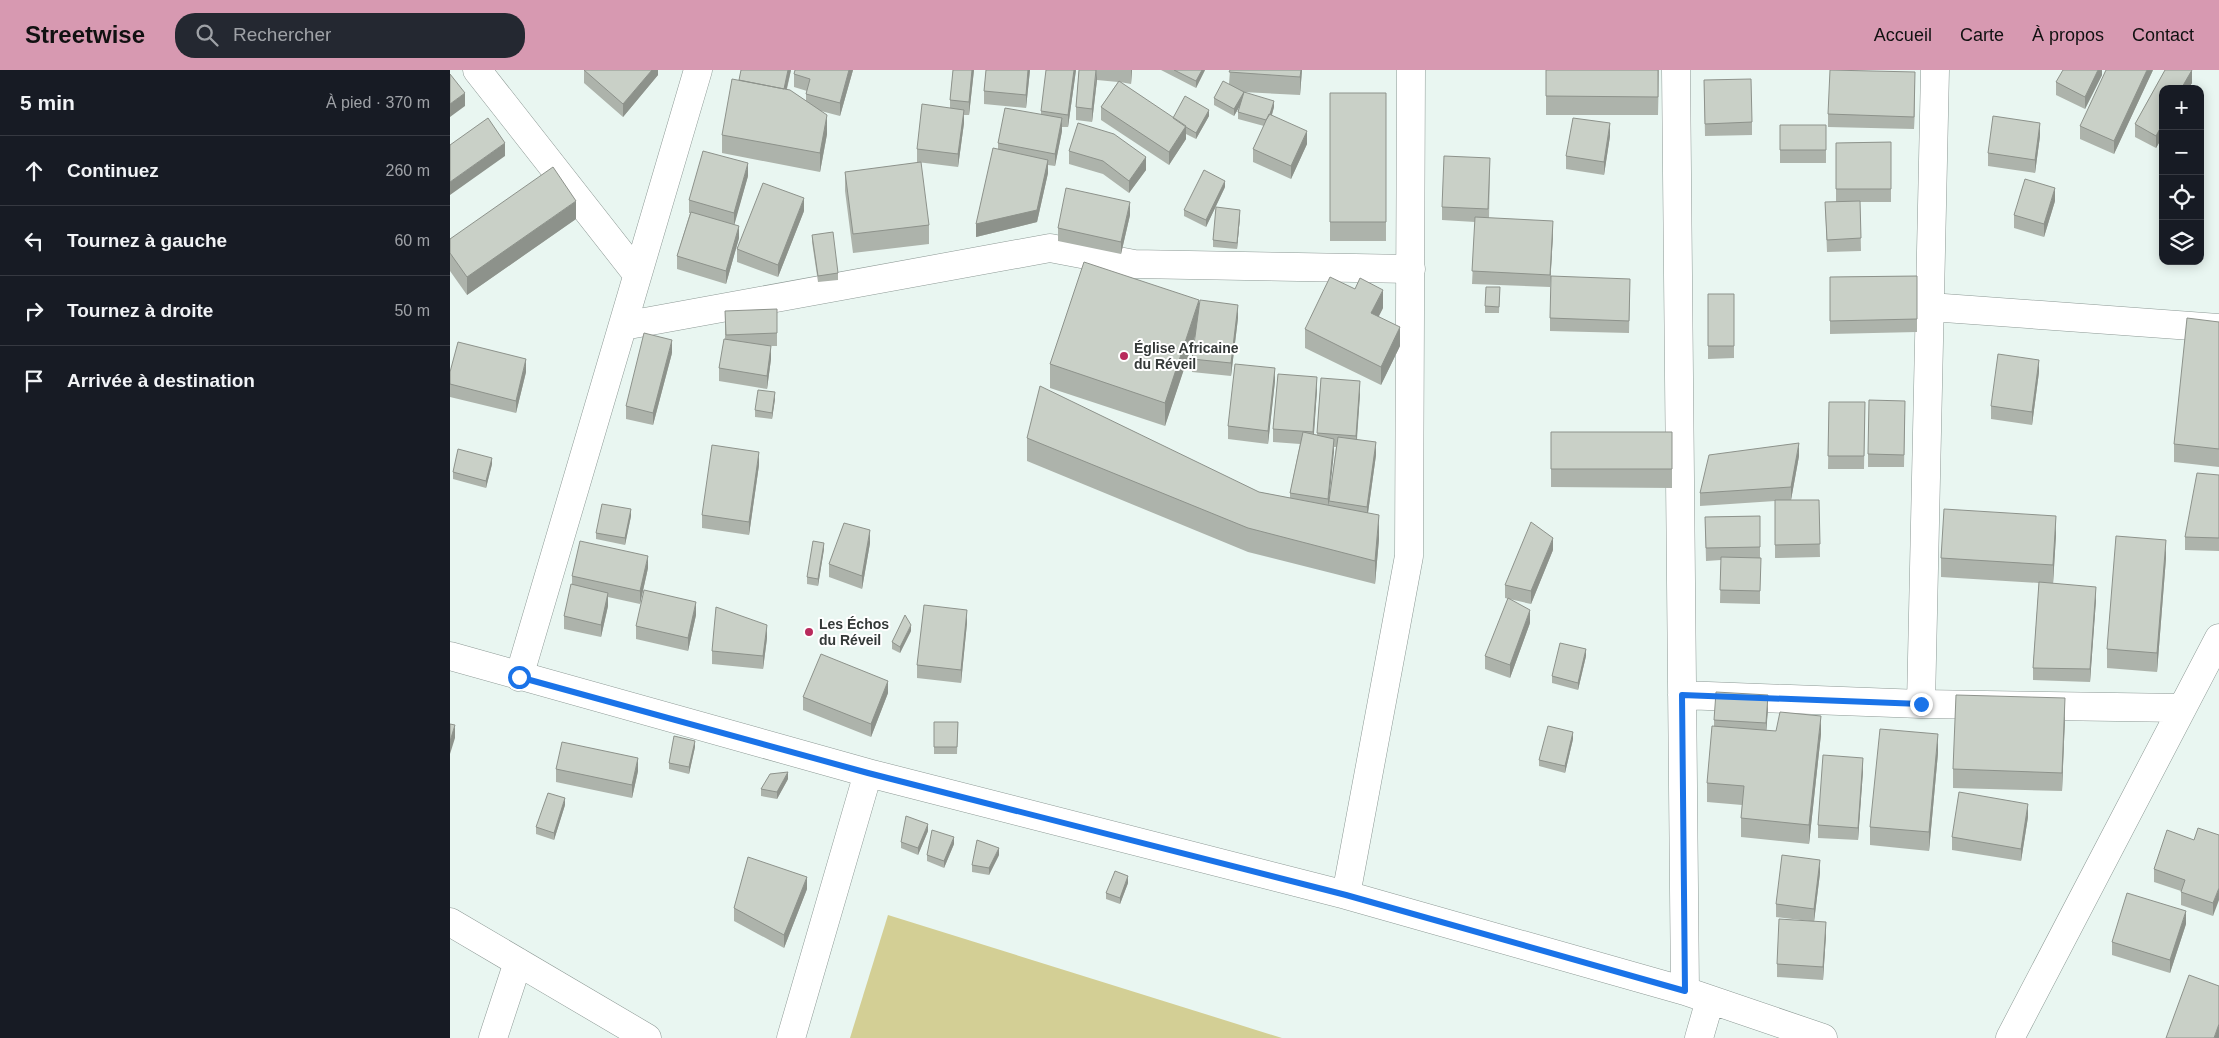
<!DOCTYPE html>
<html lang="fr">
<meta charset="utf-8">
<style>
body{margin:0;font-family:Helvetica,sans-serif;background:#242831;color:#f1f3f6}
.controls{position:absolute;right:15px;top:15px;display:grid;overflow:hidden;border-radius:10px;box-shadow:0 2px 12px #0003}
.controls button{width:45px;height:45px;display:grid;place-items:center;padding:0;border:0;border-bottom:1px solid #363941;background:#171b24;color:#f1f3f6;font:25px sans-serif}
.stop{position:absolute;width:15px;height:15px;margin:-11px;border:4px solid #1a73e8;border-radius:50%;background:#fff}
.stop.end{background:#1a73e8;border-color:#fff;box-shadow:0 1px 5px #0008}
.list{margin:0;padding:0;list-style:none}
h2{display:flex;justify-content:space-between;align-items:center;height:65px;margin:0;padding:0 20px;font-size:21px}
h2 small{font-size:16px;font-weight:400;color:#9ea1a6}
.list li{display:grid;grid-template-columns:32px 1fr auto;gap:15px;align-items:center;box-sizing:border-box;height:70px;padding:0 20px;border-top:1px solid #363941}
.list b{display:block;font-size:19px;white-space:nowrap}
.list em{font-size:16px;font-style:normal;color:#9ea1a6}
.icon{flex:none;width:28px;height:28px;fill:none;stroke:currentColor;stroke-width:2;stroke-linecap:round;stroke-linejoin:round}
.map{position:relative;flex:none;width:1769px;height:968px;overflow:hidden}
header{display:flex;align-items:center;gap:30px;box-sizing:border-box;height:70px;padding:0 25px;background:#d799b1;color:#111}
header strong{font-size:24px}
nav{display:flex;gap:28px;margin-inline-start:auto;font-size:18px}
.search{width:350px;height:45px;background:#242831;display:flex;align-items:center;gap:12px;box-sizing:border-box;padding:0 18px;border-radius:20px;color:#9ea1a6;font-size:19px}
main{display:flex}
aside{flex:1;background:#171b24}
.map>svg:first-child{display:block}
.green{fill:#d3cf95}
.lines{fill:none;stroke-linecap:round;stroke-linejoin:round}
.minor-casing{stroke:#8d9995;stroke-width:29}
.minor{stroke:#fff;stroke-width:28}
.wall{fill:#adb3ab;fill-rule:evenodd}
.shaded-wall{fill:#8d928b}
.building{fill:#c9d0c7;stroke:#8d928b}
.route{stroke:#1a73e8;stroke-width:6}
.poi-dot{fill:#b82a5c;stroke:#fff;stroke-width:2}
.labels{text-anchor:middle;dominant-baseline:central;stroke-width:4;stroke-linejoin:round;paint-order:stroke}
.poi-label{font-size:14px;font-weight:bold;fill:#343938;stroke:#fff;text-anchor:start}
</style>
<header>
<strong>Streetwise</strong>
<div class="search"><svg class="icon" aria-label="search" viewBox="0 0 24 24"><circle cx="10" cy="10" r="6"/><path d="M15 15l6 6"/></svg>Rechercher</div>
<nav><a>Accueil</a><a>Carte</a><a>À propos</a><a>Contact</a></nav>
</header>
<main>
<aside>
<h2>5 min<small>À pied · 370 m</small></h2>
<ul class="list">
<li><svg class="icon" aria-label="ahead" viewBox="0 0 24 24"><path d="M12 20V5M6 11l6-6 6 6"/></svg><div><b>Continuez</b></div><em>260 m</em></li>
<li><svg class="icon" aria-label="left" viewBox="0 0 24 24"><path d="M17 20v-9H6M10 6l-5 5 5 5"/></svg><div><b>Tournez à gauche</b></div><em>60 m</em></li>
<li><svg class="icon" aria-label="right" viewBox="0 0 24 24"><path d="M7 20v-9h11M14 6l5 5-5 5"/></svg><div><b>Tournez à droite</b></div><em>50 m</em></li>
<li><svg class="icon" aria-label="arrive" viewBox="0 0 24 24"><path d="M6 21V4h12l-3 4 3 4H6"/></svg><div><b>Arrivée à destination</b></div></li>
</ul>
</aside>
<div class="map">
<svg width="1769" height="968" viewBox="0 0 1769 968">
<rect width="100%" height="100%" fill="#e9f6f1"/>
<path class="green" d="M438 845 832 968H400Z"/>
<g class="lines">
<g class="minor-casing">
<path id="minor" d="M27 0 187 204
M1226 0 1235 921
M1480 237 1769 258
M173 256 600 178 684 194 961 199
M0 586 418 703 896 825 1235 921 1373 968
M69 607 248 0
M1232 625 1471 634 1732 638
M1471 634 1485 0
M896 825 959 486 961 0
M0 852 197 968
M43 968 68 892
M341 968 418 703
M1249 968 1260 930
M1560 968 1769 568"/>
</g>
<use href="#minor" class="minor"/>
</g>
<path class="wall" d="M134 0H208V5L173 47 134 13Z
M341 0 337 19 356 31V24L357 21 344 17V4L403 0 390 46 371 41 377 64 370 102 272 83V65L289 10Z
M503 0H524L519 45H514V53L508 97 467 92V79L500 38V30Z
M536 0H580L576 38 534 34V21Z
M626 0 618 57H612V61L605 96 598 95V103L587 152 526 167 548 79V73L591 44V41Z
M629 0H682L681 14 670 12 723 48 759 46 746 69 736 64V69L719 95 651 50V37L668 12 647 10 642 52 626 50V37Z
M711 0H755L746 18Z
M780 0H852L850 25 793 22 824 37 822 45 857 74 841 109 803 92V79L814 56 788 49V42L790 35 784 46 764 35V28L779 14Z
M1096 0H1209L1208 45H1096Z
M1652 0V5L1635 39 1606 25V12Z
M1703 0 1664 84 1630 69V56Z
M1715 0H1742V13L1738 19H1713V66L1706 78 1685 67V54Z
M1254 10 1302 52V65L1255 66Z
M1465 15 1464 59 1378 57V44Z
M880 23H936V171H880Z
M1330 55H1376V93H1330Z
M1160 66 1154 105 1116 99V86Z
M1590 66 1585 103 1538 96V83Z
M1441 72V132H1410L1411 181 1377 182 1375 132H1386V73Z
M619 81 696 100 679 123 653 104 619 94Z
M1040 101 1039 148 1103 164 1100 217 1022 214 1025 152 992 150V137Z
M395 102 479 155V174L403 183 395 121Z
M298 106 284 154 289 168 276 214 227 199V186L240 143H239V130Z
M775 117 756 157 734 146V140Z
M1605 131 1594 167 1564 158V145Z
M354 141 328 207 287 192V179Z
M680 145 671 184 608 171V158Z
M790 147 787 179 763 177V170Z
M126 149 17 225 0 201V169Z
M362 165 388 203V210L368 212 362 172Z
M1467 206V262L1380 264V207Z
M1050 217 1049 243H1035V236Z
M1180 222 1179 263 1100 261V248Z
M1258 224H1284V288L1258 289Z
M749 238 788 248 781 306 742 302V289L746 263 715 356 600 318V294Z
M933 238 929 246 950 276 931 315 855 278V259Z
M275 241 327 263V276H320L321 289 317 319 269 311V298L275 269Z
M1769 252V397L1724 392V374Z
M222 283 203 355 176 349V336Z
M0 302H76L66 343 0 327Z
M1589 302 1582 355 1541 349V336Z
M871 308 910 324 907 370 926 385 918 443 929 469 925 514 798 482 577 391V368L809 422 840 428V423L850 374 823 372V359L867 320 864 364 867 365ZM884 377H886L879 431V436H878Z
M825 311 818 374 778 369V356Z
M325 329 322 349 305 347V340Z
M1379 332H1415L1414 399H1378Z
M1455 344 1454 397H1418V384Z
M1101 362H1222V418L1101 417Z
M1349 386 1341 430H1369L1370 487 1325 488V431L1250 436V423Z
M42 394 36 418 3 409V402Z
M309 395 299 465 252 458V445Z
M1769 405V481L1735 480V467Z
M181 446 175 475 146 469V463Z
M1310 446V534L1270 533 1271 490 1256 491 1255 447Z
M1606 465 1603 513 1646 530 1640 612 1583 610V598L1589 513 1491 507V488Z
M420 473 412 519 379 507V494Z
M374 479 368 516 357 514V507Z
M1103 480 1081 534 1055 528V515Z
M1716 488 1707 602 1657 598V579Z
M198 498 190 534 158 527V536L151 567 114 559V546L122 515V506Z
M246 545 238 581 186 569V556Z
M517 553 511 613 467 608V595Z
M1080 553 1060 608 1035 599V586Z
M461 561 450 583 442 579V572Z
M317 568 313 599 262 594V581Z
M1136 586 1128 620 1102 613V606Z
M438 623 421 667 353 640V627Z
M1318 638 1316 661 1371 664 1359 774 1291 767V748L1292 735 1257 732V713L1264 656V650Z
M1615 647 1612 721 1503 718V699Z
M484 652H508L507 684H484Z
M1123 669 1115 703 1089 696V690Z
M245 677 239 704 219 699V693Z
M1488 683 1479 781 1420 775V757Z
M106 699 188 701 182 728 106 712Z
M1413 701 1408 770 1368 768V755Z
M338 709 327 729 311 726V719Z
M115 735 104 770 86 764V757Z
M1578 747 1571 791 1502 780V767Z
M478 761 468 785 451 778V772Z
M1769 765 1763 846 1731 835V821L1704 812V799L1744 770Z
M504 774 494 798 477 791V785Z
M549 785 539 805 522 802V795Z
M1370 803 1364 851 1376 865 1373 910 1327 907V894L1359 851 1326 847V834Z
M678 813 670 834 656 829V823Z
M357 819 334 878 284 851V838Z
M1736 854 1720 903 1662 885V872Z"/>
<path class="shaded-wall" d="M202 0H208V5L173 47V34Z
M338 0H341L333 34V21Z
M399 0H403L390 46V33Z
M522 0H524L519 45V32Z
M578 0H580L576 38V25Z
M624 0H626L618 57V45Z
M647 0V10L642 52V39Z
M681 0H682L681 14Z
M752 0H755L746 18V11Z
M851 0H852L850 25V7Z
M1648 0H1652V5L1635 39V27Z
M1697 0H1703L1664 84V71Z
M1742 0V13L1738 19H1731Z
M1465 2V15L1464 59V47Z
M794 22V29L784 46V39Z
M15 23V36L0 47V34Z
M824 31V37L818 57V51Z
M514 40V53L508 97V84Z
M759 40V46L746 69V63Z
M377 45V64L370 102V83Z
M612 48V61L605 96V84Z
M1160 53V66L1154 105V92Z
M1590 53V66L1585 103V90Z
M1713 53V66L1706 78V66Z
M736 56V69L719 95V82Z
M857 61V74L841 109V96Z
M55 73V86L0 125V112Z
M696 87V100L679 123V111Z
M598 90V103L587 152 526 167V154Z
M298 93V106L284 156V143Z
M775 111V117L756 157V150Z
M1605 118V131L1594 167V154Z
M354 128V141L328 207V195Z
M126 131V149L17 225V207Z
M680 132V145L671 184V172Z
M790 140V147L787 179V173Z
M1103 151V164L1100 217V205Z
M289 156V168L276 214V201Z
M933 220V238L921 261V243Z
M749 230V254L715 356V333Z
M788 235V248L781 306V293Z
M950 257V276L931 315V297Z
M222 270V283L203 355V343Z
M321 276V289L317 319V306Z
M76 289V302L66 343V331Z
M1589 290V302L1582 355V342Z
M825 298V311L818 374V361Z
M867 307V320L863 375V362Z
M910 311V324L906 378V366Z
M325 322V329L322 349V343Z
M884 369V382L878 442V429Z
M926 372V385L917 450V437Z
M1349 373V386L1341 430V417Z
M309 382V395L299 465V452Z
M42 388V394L36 418V411Z
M181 439V446L175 475V468Z
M929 445V469L925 514V491Z
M1606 446V465L1603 514V495Z
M420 460V473L412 519V506Z
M1103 468V480L1081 534V521Z
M1716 470V488L1707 602V583Z
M374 473V479L368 516V509Z
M198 486V498L190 534V521Z
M1646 517V530L1640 612V599Z
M158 523V536L151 567V555Z
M246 532V545L238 581V568Z
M517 540V553L511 613V600Z
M1080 540V553L1060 608V595Z
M317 555V568L313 599V586Z
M461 555V561L450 583V577Z
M1136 579V586L1128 620V613Z
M438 611V623L421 667V654Z
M1318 625V638L1316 666V653Z
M1615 628V647L1612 721V703Z
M1371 646V664L1359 774V755Z
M5 655V668L0 684V671Z
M1123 662V669L1115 703V696Z
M1488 664V683L1479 781V762Z
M245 671V677L239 704V697Z
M188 688V701L182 728V715Z
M1413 688V701L1408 770V758Z
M338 702V709L327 729V722Z
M115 728V735L104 770V763Z
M1578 734V747L1571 791V779Z
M478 754V761L468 785V778Z
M504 767V774L494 798V791Z
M549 778V785L539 805V798Z
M1370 790V803L1364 852V839Z
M678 806V813L670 834V828Z
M357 807V819L334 878V865Z
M1769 818V830L1763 846V833Z
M1736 841V854L1720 903V890Z
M1376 852V865L1373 910V897Z
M1769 954V968H1764Z"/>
<path class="building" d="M134 0H202L173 34Z
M291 0H338L334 19 289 10Z
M345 0H399L390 33 356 24 360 9 344 4Z
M503 0H522L519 32 500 30Z
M536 0H578L576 25 534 21Z
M596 0H624L618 45 591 41Z
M629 0H646L642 39 626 37Z
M724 0H752L746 11Z
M780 0H851L850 7 779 2Z
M1096 0H1208V27L1096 26Z
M1380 0 1465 2 1464 47 1378 44Z
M1613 0H1648L1635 27 1606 12Z
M1656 0H1697L1664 71 1630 56Z
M1715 0H1742L1731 19H1713V53L1706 66 1685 54Z
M0 4 15 23 0 34Z
M282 9 340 20 377 45 370 83 272 65Z
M1301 9 1302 52 1255 54 1254 10Z
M669 11 736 56 719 82 651 37Z
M773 11 794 22 824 31 820 44 816 50 788 42 794 22 784 39 764 28Z
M880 23H936V152H880Z
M735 26 759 40 746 63 736 57 723 48Z
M472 34 514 40 508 84 467 79Z
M555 38 612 48 605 84 548 73Z
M819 44 857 61 841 96 803 79Z
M1543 46 1590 53 1585 90 1538 83Z
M38 48 55 73 0 112V75Z
M1123 48 1160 53 1154 92 1116 86Z
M628 53 664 64 696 87 679 111 653 91 619 81Z
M1330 55H1376V80H1330Z
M1441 72V119H1386V73Z
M543 78 598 90 587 140 526 154Z
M253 81 298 93 284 143 239 130Z
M994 86 1040 88 1038 139 992 137Z
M471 92 479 155 403 164 395 102Z
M103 97 126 131 17 207 0 183V169Z
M754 100 775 111 756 150 734 140Z
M1575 109 1605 118 1594 154 1564 145Z
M313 113 354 128 328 195 287 179Z
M616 118 680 132 671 172 608 158Z
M1410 131 1411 168 1377 170 1375 132Z
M766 137 790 140 787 173 763 170Z
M241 142 289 156 276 201 227 186Z
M1025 147 1103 151 1100 205 1022 201Z
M383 162 388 203 368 206 362 165Z
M634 192 749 230 715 333 600 294Z
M1101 206 1180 209 1179 251 1100 248Z
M1467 206V249L1380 251V207Z
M880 207 905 219 910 208 933 220 921 243 950 257 931 297 855 259Z
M1036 217H1050L1049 237 1035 236Z
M1258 224H1284V276H1258Z
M750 230 788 235 781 293 742 289Z
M327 239V263L276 265 275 241Z
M1737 248 1769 252V379L1724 374Z
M194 263 222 270 203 343 176 336Z
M274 269 321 276 317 306 269 298Z
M8 272 76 289 66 331 0 314V302Z
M1548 284 1589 290 1582 342 1541 336Z
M785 294 825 298 818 361 778 356Z
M828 304 867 307 863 362 823 359Z
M871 308 910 311 906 366 867 363Z
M590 316 809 422 929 445 925 491 798 458 577 368Z
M308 320 325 322 322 343 305 340Z
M1419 330 1455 331 1454 385 1418 384Z
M1379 332H1415L1414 386H1378Z
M853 362 884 369 878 429 840 423Z
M1101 362H1222V399H1101Z
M888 367 926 372 917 437 879 431Z
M1349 373 1341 417 1250 423 1259 385Z
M262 375 309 382 299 452 252 445Z
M8 379 42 388 36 411 3 402Z
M1747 403 1769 405V468L1735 467Z
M1325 430H1369L1370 474 1325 475Z
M152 434 181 439 175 468 146 463Z
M1494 439 1606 446 1603 495 1491 488Z
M1310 446V477L1256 478 1255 447Z
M1081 452 1103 468 1081 521 1055 515Z
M394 453 420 460 412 506 379 494Z
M1666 466 1716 470 1707 583 1657 579Z
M130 471 198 486 190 521 122 506Z
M363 471 374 473 368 509 357 507Z
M1271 487 1311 488 1310 521 1270 520Z
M1589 512 1646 517 1640 599 1583 598Z
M121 514 158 523 151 555 114 546Z
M194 520 246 532 238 568 186 556Z
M1058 528 1080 540 1060 595 1035 586Z
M474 535 517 540 511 600 467 595Z
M266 537 317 555 313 586 262 581Z
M455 545 461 555 450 577 442 572Z
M1110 573 1136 579 1128 613 1102 606Z
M371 584 438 611 421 654 353 627Z
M1266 622 1318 625 1316 653 1264 650Z
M1506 625 1615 628 1612 703 1503 699Z
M1330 642 1371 646 1359 755 1291 748 1294 716 1257 713 1262 656 1326 661Z
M484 652H508L507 677H484Z
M0 654 5 655 0 671Z
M1098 656 1123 662 1115 696 1089 690Z
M1430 659 1488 664 1479 762 1420 757Z
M224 666 245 671 239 697 219 693Z
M112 672 188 688 182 715 106 699Z
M1373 685 1413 688 1408 758 1368 755Z
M338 702 327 722 311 719 320 704Z
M1509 722 1578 734 1571 779 1502 767Z
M98 723 115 728 104 763 86 757Z
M456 746 478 754 468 778 451 772Z
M1748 758 1769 765V818L1763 833 1731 822 1735 810 1704 799 1717 760 1744 770Z
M482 760 504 767 494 791 477 785Z
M527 770 549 778 539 798 522 795Z
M1332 785 1370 790 1364 839 1326 834Z
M298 787 357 807 334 865 284 838Z
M665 801 678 806 670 828 656 823Z
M1677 823 1736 841 1720 890 1662 872Z
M1329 849 1376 852 1373 897 1327 894Z
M1739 905 1769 916V954L1764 968H1716Z"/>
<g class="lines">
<path class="route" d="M69 607 418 703 896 825 1235 921 1232 625 1471 634"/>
</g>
<g class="poi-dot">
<circle cx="674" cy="286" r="5"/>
<circle cx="359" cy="562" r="5"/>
</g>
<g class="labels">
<g class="poi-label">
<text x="684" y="278">Église Africaine<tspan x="684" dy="16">du Réveil</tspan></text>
<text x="369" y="554">Les Échos<tspan x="369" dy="16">du Réveil</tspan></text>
</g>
</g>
</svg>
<div class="controls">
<button>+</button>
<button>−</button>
<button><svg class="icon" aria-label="locate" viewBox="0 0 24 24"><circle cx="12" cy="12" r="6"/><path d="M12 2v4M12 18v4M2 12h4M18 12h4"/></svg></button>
<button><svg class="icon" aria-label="layers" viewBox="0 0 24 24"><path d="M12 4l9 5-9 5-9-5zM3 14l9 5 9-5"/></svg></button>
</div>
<div class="stop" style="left:69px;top:607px"></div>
<div class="stop end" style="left:1471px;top:634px"></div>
</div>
</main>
